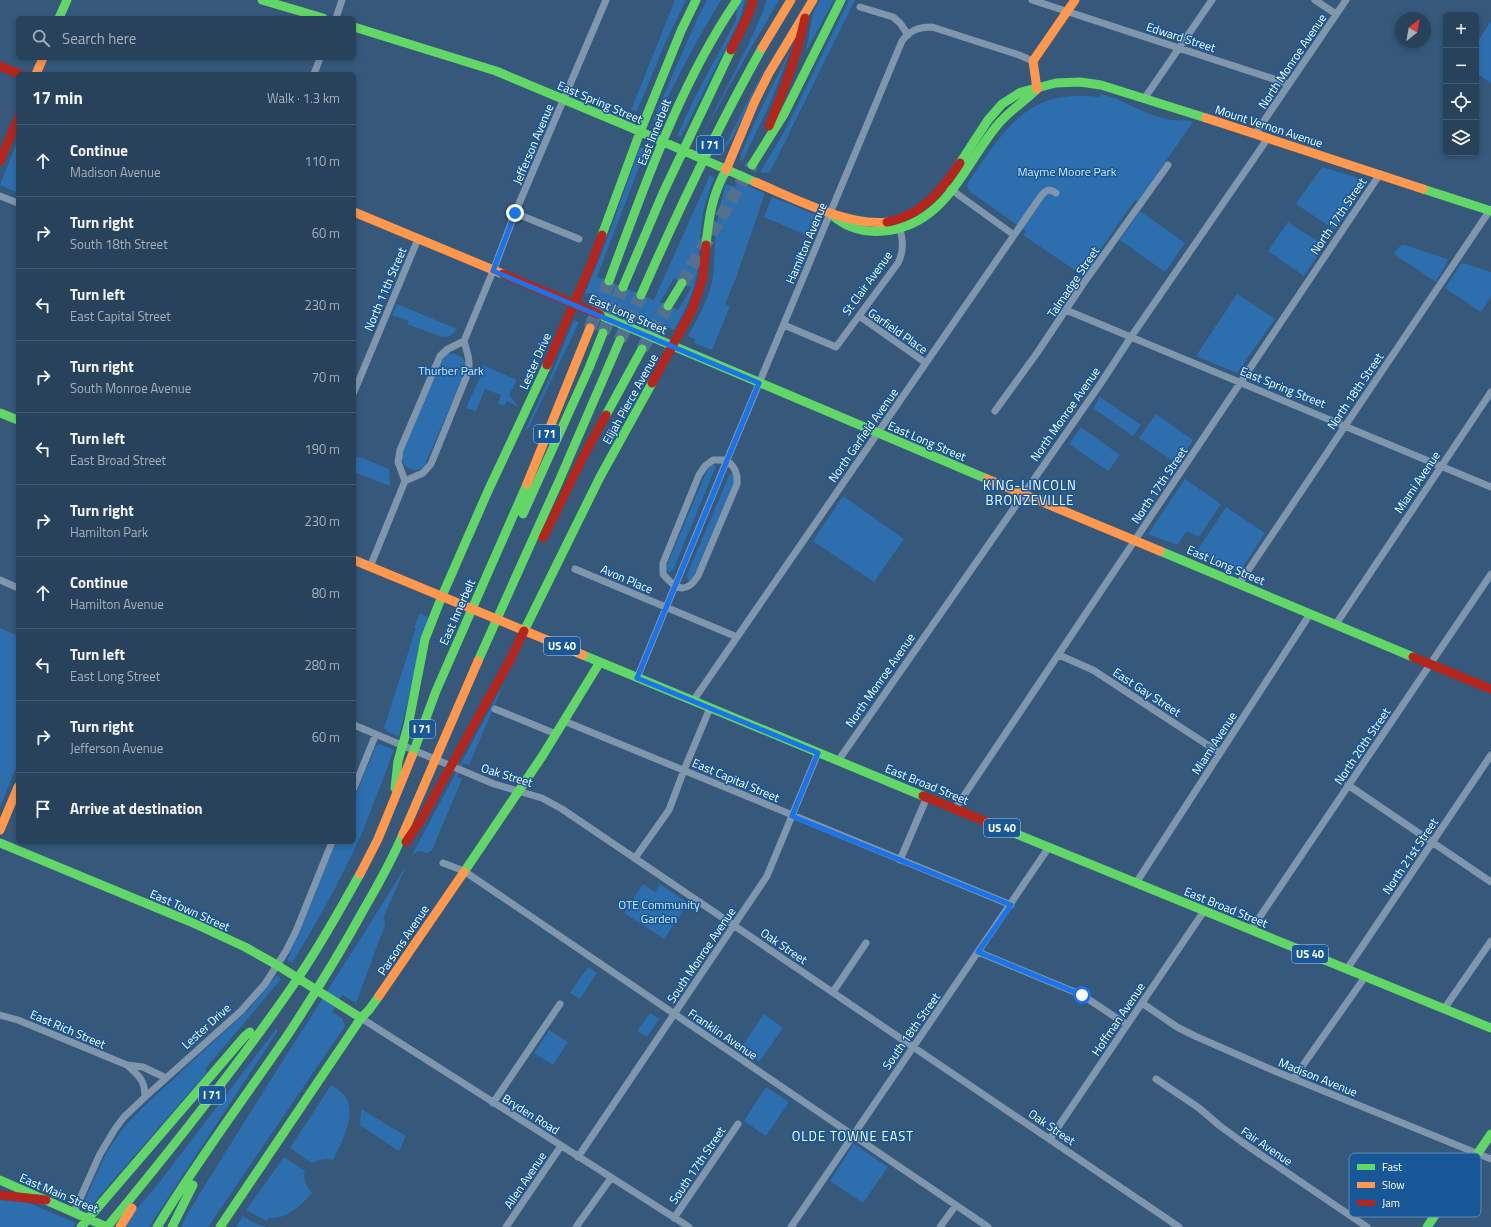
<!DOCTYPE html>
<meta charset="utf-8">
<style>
body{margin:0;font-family:"Titillium Web",sans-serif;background:#344d65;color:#f1f3f6}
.controls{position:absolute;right:12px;top:12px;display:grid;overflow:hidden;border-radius:6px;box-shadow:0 2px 6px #0003}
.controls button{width:36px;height:36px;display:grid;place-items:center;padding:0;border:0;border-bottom:1px solid #445b72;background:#28425c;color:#f1f3f6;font:20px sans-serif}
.compass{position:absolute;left:1395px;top:12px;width:36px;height:36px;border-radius:50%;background:#28425c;box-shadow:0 2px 6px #0003;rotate:31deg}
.stop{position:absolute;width:12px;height:12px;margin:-9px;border:3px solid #1a73e8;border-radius:50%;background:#fff}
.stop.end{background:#1a73e8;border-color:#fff;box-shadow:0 1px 4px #0008}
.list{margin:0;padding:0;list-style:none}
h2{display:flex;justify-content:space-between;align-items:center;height:52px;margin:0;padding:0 16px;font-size:17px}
h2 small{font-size:13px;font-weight:400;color:#a5b0bb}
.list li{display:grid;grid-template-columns:26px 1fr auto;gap:12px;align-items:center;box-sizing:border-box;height:72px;padding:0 16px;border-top:1px solid #445b72}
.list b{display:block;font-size:15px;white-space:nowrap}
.list p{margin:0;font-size:13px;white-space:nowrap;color:#a5b0bb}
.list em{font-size:13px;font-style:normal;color:#a5b0bb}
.icon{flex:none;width:22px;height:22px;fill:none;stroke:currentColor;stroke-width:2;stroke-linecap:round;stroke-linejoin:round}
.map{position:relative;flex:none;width:1491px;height:1227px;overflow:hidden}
.search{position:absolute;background:#28425c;box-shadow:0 2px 6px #0003;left:16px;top:16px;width:340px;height:44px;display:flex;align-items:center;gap:10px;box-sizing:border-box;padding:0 14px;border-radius:6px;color:#a5b0bb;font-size:15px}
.panel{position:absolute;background:#28425c;box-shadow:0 2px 6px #0003;left:16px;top:72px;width:340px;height:772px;border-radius:6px}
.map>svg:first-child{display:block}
.green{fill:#2d6eae;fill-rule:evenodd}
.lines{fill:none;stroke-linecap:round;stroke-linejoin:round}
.highway-tunnel{stroke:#53718f;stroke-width:13;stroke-dasharray:13 6;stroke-linecap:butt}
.street{stroke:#8096ad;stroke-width:7}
.fast{stroke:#63d668;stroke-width:9}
.slow{stroke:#ff974d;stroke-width:9}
.jam{stroke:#b3261e;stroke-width:9}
.route{stroke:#1a73e8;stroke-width:5}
.labels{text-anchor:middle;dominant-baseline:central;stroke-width:3;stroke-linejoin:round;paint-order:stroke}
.shield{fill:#185798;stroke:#bacde0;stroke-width:1}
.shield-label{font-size:11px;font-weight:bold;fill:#fff}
.street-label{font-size:12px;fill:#fff;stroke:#185798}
.park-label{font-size:12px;fill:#d4e8fc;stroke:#185798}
.neighbourhood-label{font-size:13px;letter-spacing:1px;fill:#fff;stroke:#185798}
.key{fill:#185798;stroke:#5d89b7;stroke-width:1}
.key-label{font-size:11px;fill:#fff}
</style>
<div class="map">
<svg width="1491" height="1227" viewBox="0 0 1491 1227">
<rect width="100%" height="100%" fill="#35587b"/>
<path class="green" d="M675 0H686L666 41 637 111 631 110Z
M707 0H721C697 40 676 79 656 122L653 120 698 17Z
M737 0H745L740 19 681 137 677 136 695 97 736 20Z
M767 0H779L744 60 701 138 747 47 759 21Z
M820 0H834L806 52 813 12Z
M849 0H855L770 172 766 173 760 172 783 134Z
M1491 21V83L1476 73V44Z
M788 54H789L771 101 742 162 740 159 741 154 757 117Z
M768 62 733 138 721 153Z
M1101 94 1118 99V100C1135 107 1152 117 1171 120 1179 121 1185 119 1193 122L1138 201 1135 200 1092 262 1094 264 1085 277 1023 235 1026 231 969 191 967 186 969 181C1005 129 1027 88 1099 97Z
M18 139V193L0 185Z
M640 147 646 149 597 277 654 300 710 175 714 178C709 191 704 205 702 219 699 240 700 262 695 283 691 300 682 315 674 330L589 294 590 292 587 294 585 293 607 239ZM674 278 691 288 678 310 660 302Z
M1322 167 1368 181 1335 230 1296 204Z
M738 182 765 193 736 278 725 304 730 306 712 350 694 343 695 339 688 336C697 319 708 301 712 282 715 269 714 255 715 242 716 222 720 202 726 184L735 187Z
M772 197 816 215 808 236 764 217Z
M1140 211 1185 243 1165 272 1120 240Z
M1288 222 1324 246 1304 276 1268 251Z
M1405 245 1447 259 1448 261 1436 282 1394 254 1400 246Z
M1463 263 1491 272V297L1481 312 1445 288 1461 264Z
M1237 294 1275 319 1237 373 1196 356Z
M397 304 457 329 450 336 442 337 407 324 409 321 392 315Z
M574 320 579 322 528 429 526 428 555 366Z
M451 353C460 355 465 358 467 367L424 467C413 474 404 468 400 456L441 358 447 354Z
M483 365 517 380 509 395 519 407 507 401 504 406 498 403 501 395 485 389 476 411 466 408 483 371Z
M1100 397 1141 425 1133 436 1093 408Z
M1156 414 1193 440 1177 464 1139 438Z
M1081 427 1120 455 1108 471 1069 444Z
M354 455 389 469 390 486 354 472Z
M713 464 715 466V469L673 570 669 572 667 570V565L707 470Z
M730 473 734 474V482L694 576 691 580H688L687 575Z
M1185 479 1221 504 1199 537 1187 531 1177 545 1150 535 1149 533Z
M843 496 904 539 874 582 813 541Z
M1226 507 1265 533 1243 567 1236 571 1195 554Z
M420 613 428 617 399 737 387 731 384 728 416 628 414 627Z
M0 628 18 636V763L0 807Z
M505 681 469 765 463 763 457 777 462 779 432 850 427 853 418 851 412 855Z
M379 744 394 750C380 786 367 824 350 859 332 895 313 929 292 963L287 960 290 955 289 954 302 924 336 842H354V799L376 746Z
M407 864 384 916 385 925 356 1003 342 995 332 1012 342 1018 345 1026 208 1227H181L188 1213C259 1096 335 981 407 864Z
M643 884 655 892 660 884 688 903 664 939 624 913Z
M588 967 597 973 580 999 570 993Z
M277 975 281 979 205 1069 207 1072 90 1207 87 1205 85 1200 106 1153 124 1127 141 1109 250 1008Z
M650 1013 659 1019 647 1037 637 1031Z
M764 1014 783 1028 759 1062 740 1049Z
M277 1028V1032L149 1227H125L130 1217 158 1184Z
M549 1030 568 1042 553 1065 534 1053Z
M331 1085C335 1088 341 1091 344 1095 359 1112 341 1143 333 1160 325 1158 319 1160 312 1163L290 1148Z
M766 1087 789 1102 766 1136 744 1121Z
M361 1109 406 1136 399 1151 360 1125Z
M854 1144 888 1167 863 1203 830 1181Z
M284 1157 305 1171C302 1180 307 1186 312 1193 299 1207 288 1219 268 1218L267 1221 246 1210Z
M0 1200 29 1203 76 1223 73 1227H0Z
M243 1216 252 1222 266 1227H236Z"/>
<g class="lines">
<path class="highway-tunnel" d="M682 283 752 165
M590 328 609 281
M603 333 623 287
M620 340 641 295
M642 349 668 306"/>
<path class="street" d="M1032 0 1289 84
M1315 0 1336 14
M860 7 893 17 900 23 908 35
M336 18 342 0
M314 74 320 58
M1144 99 1212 0
M1255 134 1346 0
M949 188 1014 235
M0 196 18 203
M515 213 579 239
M1066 310 1491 487
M859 316 926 363
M784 325 836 347 898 263C904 251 903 241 900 229
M354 392 418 239
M995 411 1037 353 1083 284 1168 165
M713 460H727C735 468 738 473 737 484L698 576C686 595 675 589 663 574V563L699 475 705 466Z
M405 481 398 462 400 450 440 356 448 349 464 341
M370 567 405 481 423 473 431 464 468 373C471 361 467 352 464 341L493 271 515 213 606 0
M575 569 737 637
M0 580 18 588
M1239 584 1490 210
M1336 624 1491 392
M1059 655 1093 670 1220 753
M637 678 727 460 902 41C910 30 919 27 932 27L1019 55 1033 61
M693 701 1041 196C1046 190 1049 188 1056 193
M495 709 556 734
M564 721 1011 905
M354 725 494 784 542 798 562 809 1179 1227
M838 761 1101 383 1131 337 1268 138
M1348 785 1491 882
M354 788 376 734
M955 809 1380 174
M635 858 669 810 684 770 710 708
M900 860 927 797
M443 863 464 871 988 1227
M1136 883 1310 614
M1251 930 1491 574
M978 952 1082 995 1127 1025
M1347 969 1491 755
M833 992 866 943
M1142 1003 1177 1027 1195 1036 1277 1072 1491 1159
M1444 1009 1491 941
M0 1015 18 1020 127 1065C139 1076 145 1080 145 1097
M361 1018 689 1227
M127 1065 143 1067 166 1078
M1294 1078 1365 977
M1156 1079 1199 1108 1220 1126 1242 1142 1367 1227
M493 1103 560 1004
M1050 1139 1204 911
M578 1157 767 876 818 753
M74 1212 100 1154 115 1129 124 1117 145 1097 241 1011 265 984 286 951 296 931 332 842
M674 1218 738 1124
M506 1227 561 1146
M576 1227 611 1178
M791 1227 1049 847
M940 1227 956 1205"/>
<path class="fast" d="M262 0 323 18
M59 18 67 0
M354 27 496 71 625 125 755 182
M640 132 681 31 696 0
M960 163 988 120 1002 104 1021 92 1056 83 1080 82 1101 85 1206 118
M752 165 784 114 841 0
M1423 189 1491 211
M831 214C846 228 863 233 884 231 944 225 962 170 995 128 1007 112 1023 103 1037 89
M602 235 640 132
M706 245C709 216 712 196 726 170
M609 281C645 185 679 85 737 0
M623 287 663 193 731 50
M641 295C678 211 717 128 762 48
M668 306 682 283
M600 315 987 479
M0 413 18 420
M606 415 642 349
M523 514 589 368 603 333
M1160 551 1413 657
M442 596 488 491 547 365
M524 631 600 477 652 383
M583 655 923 796
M478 661 559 481 620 340
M412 756 436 691 527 484
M395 788 398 761 408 726 425 639 442 596
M1014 833 1491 1028
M0 843 191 922 245 947 277 965 361 1018
M464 872 543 755 600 662
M0 1180 107 1227
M81 1227 245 1036 250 1032
M107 1227C170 1151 231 1074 287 994 314 956 337 915 360 874
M157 1227C197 1161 243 1100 287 1036 314 995 340 953 364 909 378 885 392 860 403 834
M172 1227 193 1185
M220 1227 361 1018 369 1010 379 996
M1427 1227 1491 1134"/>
<path class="slow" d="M762 48 791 0
M36 74 43 58
M1037 89 1033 61 1075 0
M1206 118 1423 189
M726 170 755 101 769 73 813 0
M755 182C791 197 849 227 887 222
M354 212 503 274
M987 479 1160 551
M527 484 590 328
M354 560 583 655
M0 830 18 787
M403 834 478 661
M360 874 378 839 412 756
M379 996 464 872
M120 1227 132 1208"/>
<path class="jam" d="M731 50 749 13 753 0
M0 66 19 74
M769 126C784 91 797 56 805 18
M0 161 18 118
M887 222C921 216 942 190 960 163
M503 274 600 315
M547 365 590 267 602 235
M652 383 692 310 703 278 706 245
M543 538 582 459 606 415
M1413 657 1491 689
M923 796 1014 833
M406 842 421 820 510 660 524 631
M0 1195 46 1200"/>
</g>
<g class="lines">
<path class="route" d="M515 213 493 271 759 383 637 678 818 753 792 816 1011 905 978 952 1082 995"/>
</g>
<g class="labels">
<g class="shield">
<rect x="697" y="136" width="26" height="18" rx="3"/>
<rect x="534" y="425" width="26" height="18" rx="3"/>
<rect x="544" y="637" width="36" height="18" rx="3"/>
<rect x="409" y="720" width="26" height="18" rx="3"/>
<rect x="984" y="819" width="36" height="18" rx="3"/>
<rect x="1292" y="945" width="36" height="18" rx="3"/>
<rect x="199" y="1086" width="26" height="18" rx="3"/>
</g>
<g class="shield-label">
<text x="710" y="145">I 71</text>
<text x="547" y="434">I 71</text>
<text x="562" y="646">US 40</text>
<text x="422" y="729">I 71</text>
<text x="1002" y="828">US 40</text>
<text x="1310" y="954">US 40</text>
<text x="212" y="1095">I 71</text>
</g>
<g class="street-label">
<text transform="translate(1181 37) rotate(18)">Edward Street</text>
<text transform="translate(1292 61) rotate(-56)">North Monroe Avenue</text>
<text transform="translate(600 102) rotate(23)">East Spring Street</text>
<text transform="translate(1269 126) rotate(18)">Mount Vernon Avenue</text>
<text transform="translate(654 132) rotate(-68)">East Innerbelt</text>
<text transform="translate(533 144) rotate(-67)">Jefferson Avenue</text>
<text transform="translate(1338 216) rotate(-56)">North 17th Street</text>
<text transform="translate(806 243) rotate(-67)">Hamilton Avenue</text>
<text transform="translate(1073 282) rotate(-56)">Talmadge Street</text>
<text transform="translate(867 283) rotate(-54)">St Clair Avenue</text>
<text transform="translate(385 289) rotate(-67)">North 11th Street</text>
<text transform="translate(628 314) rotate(23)">East Long Street</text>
<text transform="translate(898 331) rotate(35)">Garfield Place</text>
<text transform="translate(535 361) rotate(-66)">Lester Drive</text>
<text transform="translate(1283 387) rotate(22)">East Spring Street</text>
<text transform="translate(1355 391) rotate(-56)">North 18th Street</text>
<text transform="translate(630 399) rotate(-61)">Elijah Pierce Avenue</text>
<text transform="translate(1065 414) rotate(-55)">North Monroe Avenue</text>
<text transform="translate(863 435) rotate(-55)">North Garfield Avenue</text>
<text transform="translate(927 441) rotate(23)">East Long Street</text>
<text transform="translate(1417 482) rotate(-56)">Miami Avenue</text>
<text transform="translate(1159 485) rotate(-56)">North 17th Street</text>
<text transform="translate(1226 565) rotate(23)">East Long Street</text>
<text transform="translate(627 579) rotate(23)">Avon Place</text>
<text transform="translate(457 612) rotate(-66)">East Innerbelt</text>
<text transform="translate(880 680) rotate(-55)">North Monroe Avenue</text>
<text transform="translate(1147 692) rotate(33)">East Gay Street</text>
<text transform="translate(1214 743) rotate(-57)">Miami Avenue</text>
<text transform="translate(1362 746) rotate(-56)">North 20th Street</text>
<text transform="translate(507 775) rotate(17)">Oak Street</text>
<text transform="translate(736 780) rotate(23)">East Capital Street</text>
<text transform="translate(927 784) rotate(22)">East Broad Street</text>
<text transform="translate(1410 856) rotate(-56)">North 21st Street</text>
<text transform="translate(1226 907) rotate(22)">East Broad Street</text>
<text transform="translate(190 910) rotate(24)">East Town Street</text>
<text transform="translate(403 940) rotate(-56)">Parsons Avenue</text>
<text transform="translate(784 946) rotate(34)">Oak Street</text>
<text transform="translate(701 955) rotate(-56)">South Monroe Avenue</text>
<text transform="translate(1118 1019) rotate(-56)">Hoffman Avenue</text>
<text transform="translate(206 1026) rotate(-42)">Lester Drive</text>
<text transform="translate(68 1029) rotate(23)">East Rich Street</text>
<text transform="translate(911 1031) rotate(-55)">South 18th Street</text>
<text transform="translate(723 1034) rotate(34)">Franklin Avenue</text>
<text transform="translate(1318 1077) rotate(22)">Madison Avenue</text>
<text transform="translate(531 1114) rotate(32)">Bryden Road</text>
<text transform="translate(1052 1127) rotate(34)">Oak Street</text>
<text transform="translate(1267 1146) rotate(34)">Fair Avenue</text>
<text transform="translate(697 1165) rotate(-56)">South 17th Street</text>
<text transform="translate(525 1180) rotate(-56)">Allen Avenue</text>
<text transform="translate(59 1193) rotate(23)">East Main Street</text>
</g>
<g class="park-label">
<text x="1067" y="171">Mayme Moore Park</text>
<text x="451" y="370">Thurber Park</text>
<text x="659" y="904">OTE Community<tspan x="659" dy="14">Garden</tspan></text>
</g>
<g class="neighbourhood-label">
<text x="1030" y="485">KING-LINCOLN<tspan x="1030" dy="15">BRONZEVILLE</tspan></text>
<text x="853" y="1136">OLDE TOWNE EAST</text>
</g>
</g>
<rect x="1349" y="1153" width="132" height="64" rx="6" class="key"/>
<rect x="1357" y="1164" width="18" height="6" fill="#63d668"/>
<rect x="1357" y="1182" width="18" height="6" fill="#ff974d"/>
<rect x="1357" y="1200" width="18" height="6" fill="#b3261e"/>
<g class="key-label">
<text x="1382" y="1171">Fast</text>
<text x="1382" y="1189">Slow</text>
<text x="1382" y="1207">Jam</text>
</g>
</svg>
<div class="controls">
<button>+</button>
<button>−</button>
<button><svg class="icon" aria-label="locate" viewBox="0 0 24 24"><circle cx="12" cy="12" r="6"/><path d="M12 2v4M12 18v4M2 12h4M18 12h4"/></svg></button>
<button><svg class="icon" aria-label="layers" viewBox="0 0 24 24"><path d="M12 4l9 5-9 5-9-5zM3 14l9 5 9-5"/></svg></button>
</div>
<svg class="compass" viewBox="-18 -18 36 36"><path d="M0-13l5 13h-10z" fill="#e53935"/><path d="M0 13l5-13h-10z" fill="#a5b0bb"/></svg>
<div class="stop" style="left:1082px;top:995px"></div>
<div class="stop end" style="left:515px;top:213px"></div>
<div class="search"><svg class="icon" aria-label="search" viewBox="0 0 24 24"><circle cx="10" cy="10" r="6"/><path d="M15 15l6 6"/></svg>Search here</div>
<section class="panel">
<h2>17 min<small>Walk · 1.3 km</small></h2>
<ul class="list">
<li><svg class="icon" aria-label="ahead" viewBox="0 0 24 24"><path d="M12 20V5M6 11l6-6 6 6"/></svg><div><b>Continue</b><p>Madison Avenue</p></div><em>110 m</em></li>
<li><svg class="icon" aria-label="right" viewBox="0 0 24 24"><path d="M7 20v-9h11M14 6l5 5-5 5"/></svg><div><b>Turn right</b><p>South 18th Street</p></div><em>60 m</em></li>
<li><svg class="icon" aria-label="left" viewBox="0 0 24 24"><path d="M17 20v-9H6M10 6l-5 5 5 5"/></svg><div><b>Turn left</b><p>East Capital Street</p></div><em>230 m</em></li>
<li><svg class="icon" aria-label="right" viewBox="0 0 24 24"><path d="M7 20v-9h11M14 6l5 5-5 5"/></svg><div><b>Turn right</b><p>South Monroe Avenue</p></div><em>70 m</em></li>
<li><svg class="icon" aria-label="left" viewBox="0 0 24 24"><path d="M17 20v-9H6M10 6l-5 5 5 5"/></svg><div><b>Turn left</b><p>East Broad Street</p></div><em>190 m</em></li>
<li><svg class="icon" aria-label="right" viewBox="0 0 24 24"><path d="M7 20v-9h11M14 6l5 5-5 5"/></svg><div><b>Turn right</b><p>Hamilton Park</p></div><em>230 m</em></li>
<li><svg class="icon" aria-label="ahead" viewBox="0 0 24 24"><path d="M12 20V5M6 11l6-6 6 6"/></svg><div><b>Continue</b><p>Hamilton Avenue</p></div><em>80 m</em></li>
<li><svg class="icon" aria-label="left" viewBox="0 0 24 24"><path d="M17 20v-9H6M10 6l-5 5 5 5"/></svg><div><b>Turn left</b><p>East Long Street</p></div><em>280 m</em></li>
<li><svg class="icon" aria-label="right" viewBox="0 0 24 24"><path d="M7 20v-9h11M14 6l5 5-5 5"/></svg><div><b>Turn right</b><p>Jefferson Avenue</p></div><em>60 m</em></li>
<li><svg class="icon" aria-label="arrive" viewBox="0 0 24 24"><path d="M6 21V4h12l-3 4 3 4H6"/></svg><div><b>Arrive at destination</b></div></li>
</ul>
</section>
</div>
